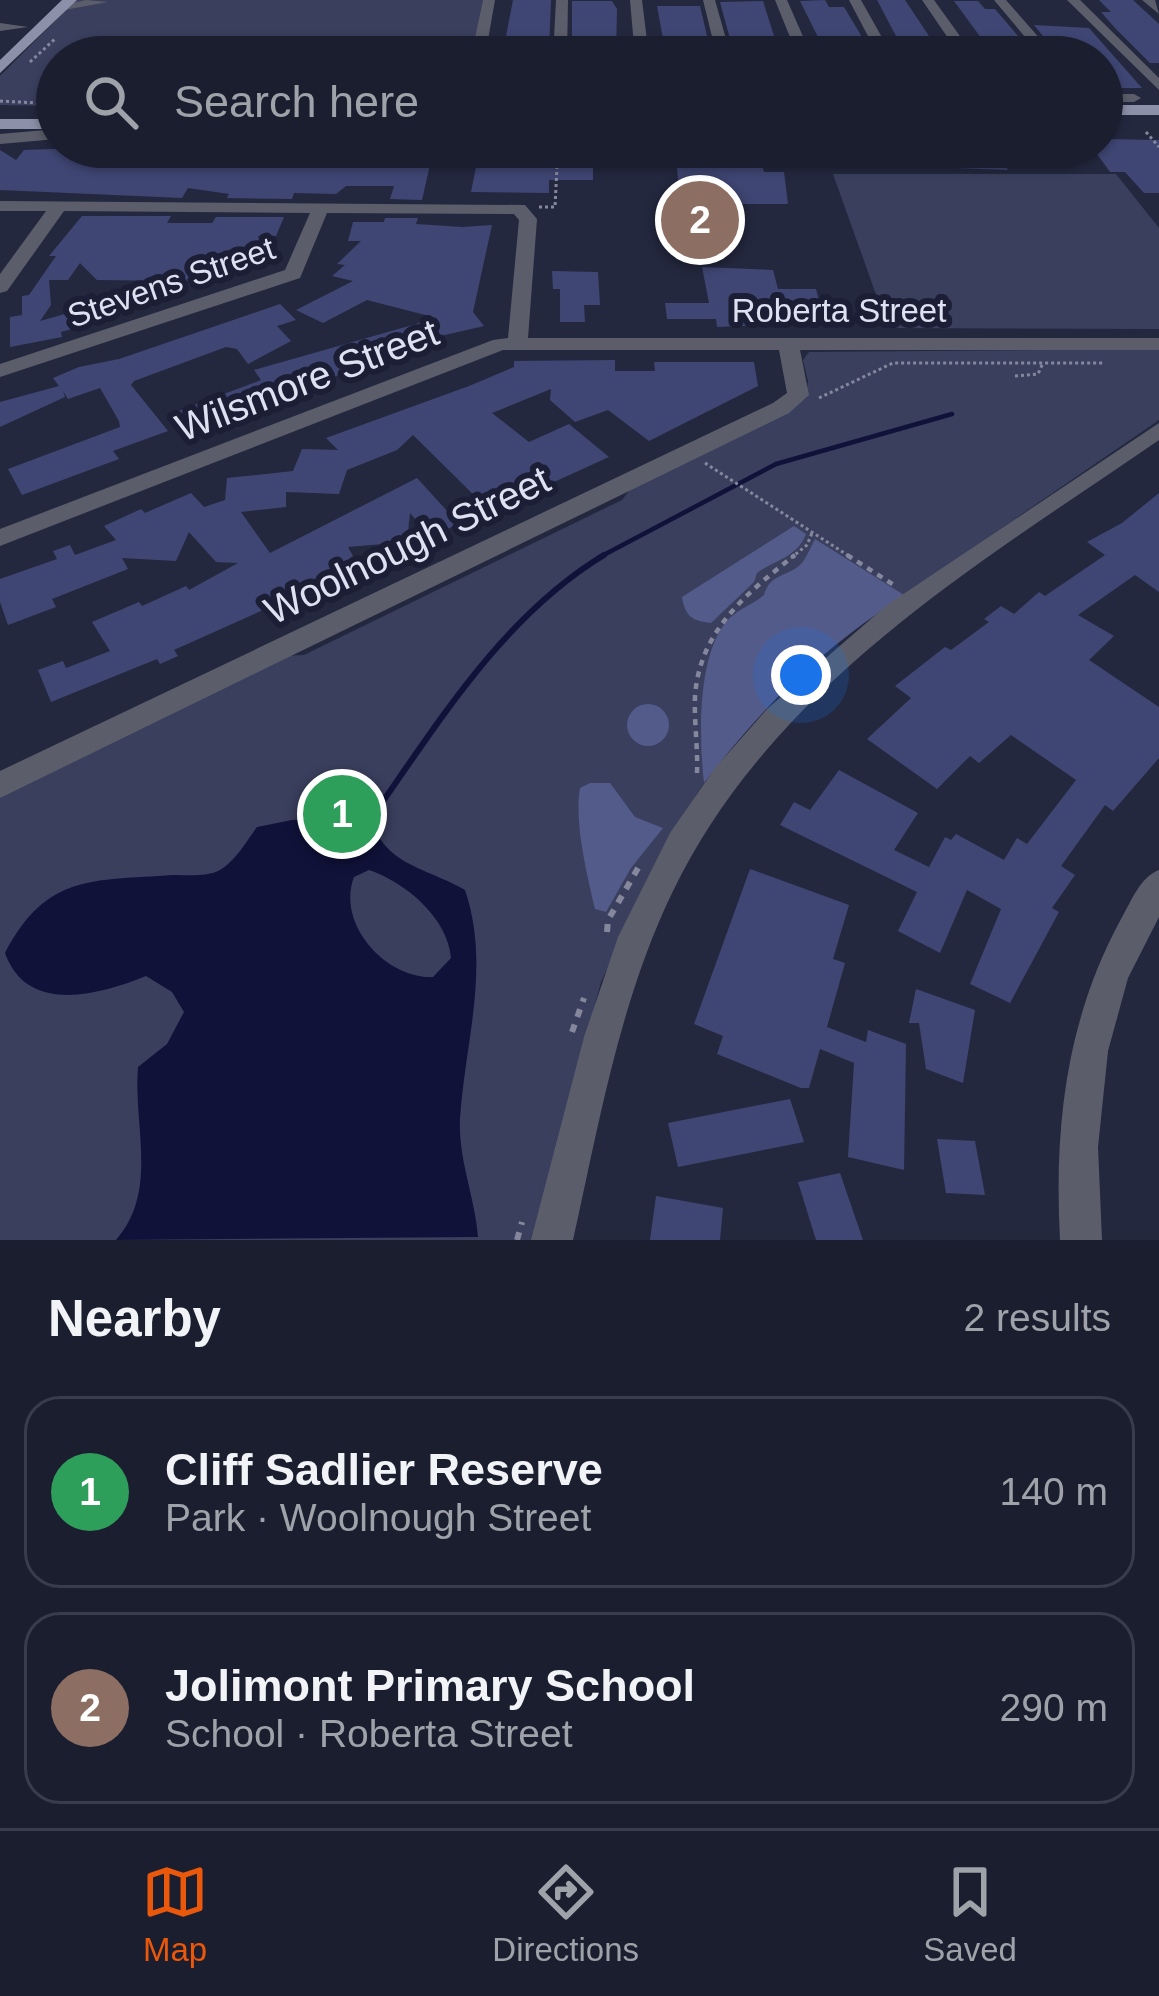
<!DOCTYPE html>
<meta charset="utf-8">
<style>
body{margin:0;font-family:Arial,sans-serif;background:#242737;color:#f1f3f6}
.you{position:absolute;left:801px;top:675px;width:42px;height:42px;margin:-30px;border:9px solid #fff;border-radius:50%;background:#1a73e8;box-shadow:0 0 0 18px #1a73e833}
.badge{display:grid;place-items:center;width:78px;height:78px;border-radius:50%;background:#ea580c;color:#fff;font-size:39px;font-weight:700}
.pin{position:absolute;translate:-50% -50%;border:6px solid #fff;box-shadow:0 3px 12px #0006}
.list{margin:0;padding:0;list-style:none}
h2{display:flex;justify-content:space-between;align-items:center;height:156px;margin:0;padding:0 48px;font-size:51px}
h2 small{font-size:39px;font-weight:400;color:#a0a2aa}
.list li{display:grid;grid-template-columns:78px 1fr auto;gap:36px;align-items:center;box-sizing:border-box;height:192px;margin:0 24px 24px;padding:0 24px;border:3px solid #393c4b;border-radius:36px}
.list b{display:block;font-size:45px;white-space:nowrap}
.list p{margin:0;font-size:39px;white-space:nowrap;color:#a0a2aa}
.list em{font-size:39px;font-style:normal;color:#a0a2aa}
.icon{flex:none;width:66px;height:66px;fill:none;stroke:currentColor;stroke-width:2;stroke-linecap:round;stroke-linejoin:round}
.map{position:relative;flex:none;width:1159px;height:1240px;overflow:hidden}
.search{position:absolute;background:#1b1e2f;box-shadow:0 3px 9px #0004;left:36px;right:36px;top:36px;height:132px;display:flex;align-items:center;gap:30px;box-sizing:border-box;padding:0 42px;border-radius:66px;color:#a0a2aa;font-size:45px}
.sheet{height:588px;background:#1b1e2f}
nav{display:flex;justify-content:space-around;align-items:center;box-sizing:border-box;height:168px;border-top:3px solid #393c4b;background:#1b1e2f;font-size:33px;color:#a0a2aa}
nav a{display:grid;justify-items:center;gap:6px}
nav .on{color:#ea580c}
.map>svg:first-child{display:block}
.green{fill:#3a3f5e}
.forest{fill:#535b8a}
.water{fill:#10123a;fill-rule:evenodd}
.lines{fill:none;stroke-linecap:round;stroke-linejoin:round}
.stream-far1{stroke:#10123a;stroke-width:4.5}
.stream{stroke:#10123a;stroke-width:6}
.building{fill:#3f4673}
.path-far2{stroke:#85889c;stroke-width:3;stroke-dasharray:3 3;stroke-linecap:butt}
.path-far1{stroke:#85889c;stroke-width:4.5;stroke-dasharray:6 6;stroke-linecap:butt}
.path{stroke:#85889c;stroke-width:6;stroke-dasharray:8 8;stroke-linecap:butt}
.minor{fill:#5b5e6a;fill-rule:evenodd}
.major{fill:#8c91a9;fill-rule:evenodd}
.labels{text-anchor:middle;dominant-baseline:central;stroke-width:12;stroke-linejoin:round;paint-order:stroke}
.far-street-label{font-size:33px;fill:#dee1f1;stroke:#1b1e34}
.street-label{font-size:39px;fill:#dee1f1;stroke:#1b1e34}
</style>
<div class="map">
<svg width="1159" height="1240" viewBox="0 0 1159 1240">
<rect width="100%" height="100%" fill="#24283f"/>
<path class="green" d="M76 0H483L472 57H57V106L0 105V76Z
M833 174H1116L1159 228V329L888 328Z
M1159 349V420L828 647 756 716 704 783 670 835 601 982 532 1240H0V794L284 656 304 655 622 500 632 487 806 398 808 381 803 360 809 352Z"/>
<path class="forest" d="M794 526 806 534C797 558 774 560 757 573L754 582 711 623C692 621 685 616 682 597Z
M815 539 904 595C817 654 769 699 704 783 699 739 697 657 726 622 738 608 751 606 764 595 770 573 788 577 801 564 806 559 811 546 815 539Z
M627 725a21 21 0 1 1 42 0a21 21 0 1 1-42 0Z
M590 783H610L635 817 663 828 631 868 606 912 595 909C587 874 574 823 580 788Z"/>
<path class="water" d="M372 817C380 864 430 869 465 890 491 967 465 1041 460 1119 458 1159 475 1197 478 1237L116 1240C159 1191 133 1125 138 1067L167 1044 184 1012 172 992 146 976C99 995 27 1015 5 953 47 873 93 881 173 875 187 875 208 877 220 870 236 860 246 842 257 827L292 820ZM369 870C405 882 448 918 451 958L433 977C386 979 336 924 354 877Z"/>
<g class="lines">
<path class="stream-far1" d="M598 558 776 464 952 414"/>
<path class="stream" d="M372 817C438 723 503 616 604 555"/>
</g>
<path class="building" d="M513 0H551L549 53 507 57 503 52Z
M825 0 829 7H844L874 57H828L800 1Z
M877 0H905L943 57H907Z
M1099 0H1133L1159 24V63H1150L1115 28 1101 12H1111Z
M572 1H612L617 9 616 57 572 56Z
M763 1 774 36V57H735L720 2Z
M954 1H978L985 9H995L1036 57H995Z
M657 6H700L712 57 666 55Z
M1034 25 1089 28 1142 88H1106L1102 57H1060Z
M1102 139 1159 140V193H1144L1125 172H1110L1092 147H1102Z
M107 147H434L422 200 390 199 394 186H346L336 194 294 193 292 199 227 198 229 194 188 188 182 198 0 190V150L16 160 24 150Z
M480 147H541L539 160H593V180H549V193L471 192Z
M823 147H882L890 166 830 165Z
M943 147H994L1008 170 955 168Z
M682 149 720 150 721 158H761L764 172H784L788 204H721L728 232H699L701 240 673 241 668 211H681L676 158H683Z
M82 216H171L167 223H212L216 217H284L276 236H258L267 266 182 287 181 281 97 280 80 263 68 280H49L51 305 40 321 129 296 134 311 61 332 62 337 10 347V317L22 315V296L29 295 56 256H49Z
M385 218H418L416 224 462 227 492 225 473 312 484 326 432 338 439 344 400 360 312 382 317 388 189 432 173 413 261 380 254 370 437 318 367 300 323 323 296 310 353 281 332 276 345 265 337 264 361 241H348L353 222H384Z
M702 267 773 270 778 289H816L819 300H828L835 322 717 327 716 319H667L665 303H709Z
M552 271 598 272 600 305H584L585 322H560V289H553Z
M280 304 296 320 277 326 291 341 248 364 237 349 226 347 134 381 131 385 168 431 113 451 119 459 22 495 8 469 120 427 119 421 100 388 68 399 63 391 65 397 0 427V402L59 386 53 378 79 367 119 359Z
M615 360V371H655L654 362H754L758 386 649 441 608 410 575 422 550 400 551 389 492 413 529 442 569 424 609 457 543 487 548 492 531 499 524 493 488 509 413 435 397 450 347 470 339 494 286 492V507L241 512 270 553 417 478 459 524 430 536 410 513 407 542 348 547 360 569 331 583 337 590 314 602 295 611 288 603 263 610 174 650 178 656 160 664 157 659 51 702 38 670 63 661 66 668 110 651 92 622 139 602 142 606 186 586 189 590 238 563 216 562 189 532 176 561 122 558 128 569 52 599 56 607 8 625 0 602V579L57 559 53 551 70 545 75 555 116 540 104 526 141 509 145 513 191 493 204 507 225 500 227 478 293 471 302 449 338 450 326 438 469 386 514 367V361Z
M1159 493V592L1135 575 1078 615 1114 636 1089 660 1159 707V758L1113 811 1105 805 1061 866 1075 875 1052 908 1059 912 1010 1003 970 984 1001 909 967 890 940 953 898 931 917 892 780 825 794 802 810 810 839 770 918 813 894 850 929 867 945 837 951 840 956 834 1004 860 1017 838 1027 844 1076 780 1011 735 979 763 970 756 937 789 867 739 911 698 895 686 945 647 951 650 989 622 984 619 1001 606 1014 614 1039 592 1045 596 1105 555 1087 542 1122 523Z
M750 869 849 905 833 959 845 963 827 1027 866 1042 868 1030 906 1044 904 1170 848 1157 854 1063 820 1049 809 1088H801L717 1054 723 1036 694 1024Z
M916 989 975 1010 963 1083 926 1069 919 1023H909Z
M790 1099 804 1142 678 1167 668 1123Z
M937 1139 975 1141 985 1195 946 1193Z
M840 1173 863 1240H816L798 1182Z
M656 1196 723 1208 720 1240H650Z"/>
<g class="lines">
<path class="path-far2" d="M30 62 56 38
M0 101 57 104
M1146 132 1159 147
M965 147 968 152
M539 207H555L558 147
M1015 376 1038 374 1043 363
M819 398 893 363H1105
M705 463 852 558
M791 558 807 545 812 533"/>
<path class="path-far1" d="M847 555 897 587
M697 773C698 748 694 722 695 697 699 631 747 593 795 555"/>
<path class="path" d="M607 932 608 920 641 863
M572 1032 584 998
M517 1240 522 1222"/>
<path class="minor" d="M86 0 108 2 64 10 58 6Z
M483 0H495L485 57H471Z
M556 0H568L567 57H553Z
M630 0H642L649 57H635Z
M703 0H715L731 57H717Z
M775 0H787L812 57H798Z
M849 0H861L893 57H879Z
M922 0H934L975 57H961Z
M994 0H1006L1056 57H1042Z
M1067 0H1080L1159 78V90Z
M1142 0H1155L1159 14Z
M0 23 28 27 0 31Z
M1102 94H1134L1141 98 1134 102H1102Z
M57 129V139L0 144V134Z
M0 201 525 205 537 219 528 338H1159V350H800L809 395 789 413 0 798V771L773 403 787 393 779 350H503L0 546V529L493 340 508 338 519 220 514 214 327 213 300 278 0 377V364L285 270 310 213 64 211 7 291 0 293V274L46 211H0Z
M1159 423V440C977 565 773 685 673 891 620 1000 599 1123 573 1240H531L584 1037 618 937 670 833 715 768 767 709 887 605Z
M1159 870V917L1128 978 1108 1051 1098 1147 1102 1240H1060C1054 1127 1066 1020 1121 919 1131 902 1140 877 1159 870Z"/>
<path class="major" d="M62 0H77L0 73V60Z
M1102 105H1159V115H1102Z
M0 119H57V129H0Z"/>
</g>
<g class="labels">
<g class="far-street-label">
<text transform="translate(171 282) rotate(-19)">Stevens Street</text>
<text x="839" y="310">Roberta Street</text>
</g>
<g class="street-label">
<text transform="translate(307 380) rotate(-21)">Wilsmore Street</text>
<text transform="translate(407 545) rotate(-26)">Woolnough Street</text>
</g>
</g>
</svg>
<div class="you"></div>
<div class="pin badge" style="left:342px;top:814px;background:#2e9e5b">1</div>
<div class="pin badge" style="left:700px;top:220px;background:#8d6e63">2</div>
<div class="search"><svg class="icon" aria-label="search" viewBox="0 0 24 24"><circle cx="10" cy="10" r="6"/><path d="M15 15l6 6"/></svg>Search here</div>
</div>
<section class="sheet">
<h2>Nearby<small>2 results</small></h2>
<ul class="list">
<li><span class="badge" style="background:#2e9e5b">1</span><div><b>Cliff Sadlier Reserve</b><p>Park · Woolnough Street</p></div><em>140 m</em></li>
<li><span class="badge" style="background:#8d6e63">2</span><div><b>Jolimont Primary School</b><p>School · Roberta Street</p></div><em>290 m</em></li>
</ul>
</section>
<nav>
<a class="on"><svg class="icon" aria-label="map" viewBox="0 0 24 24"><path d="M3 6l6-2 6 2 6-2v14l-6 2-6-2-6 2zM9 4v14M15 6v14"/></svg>Map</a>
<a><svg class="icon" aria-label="directions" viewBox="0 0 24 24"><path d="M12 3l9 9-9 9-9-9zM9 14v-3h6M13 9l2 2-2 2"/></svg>Directions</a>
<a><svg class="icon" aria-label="saved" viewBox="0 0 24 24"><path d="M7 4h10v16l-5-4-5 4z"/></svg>Saved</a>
</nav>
